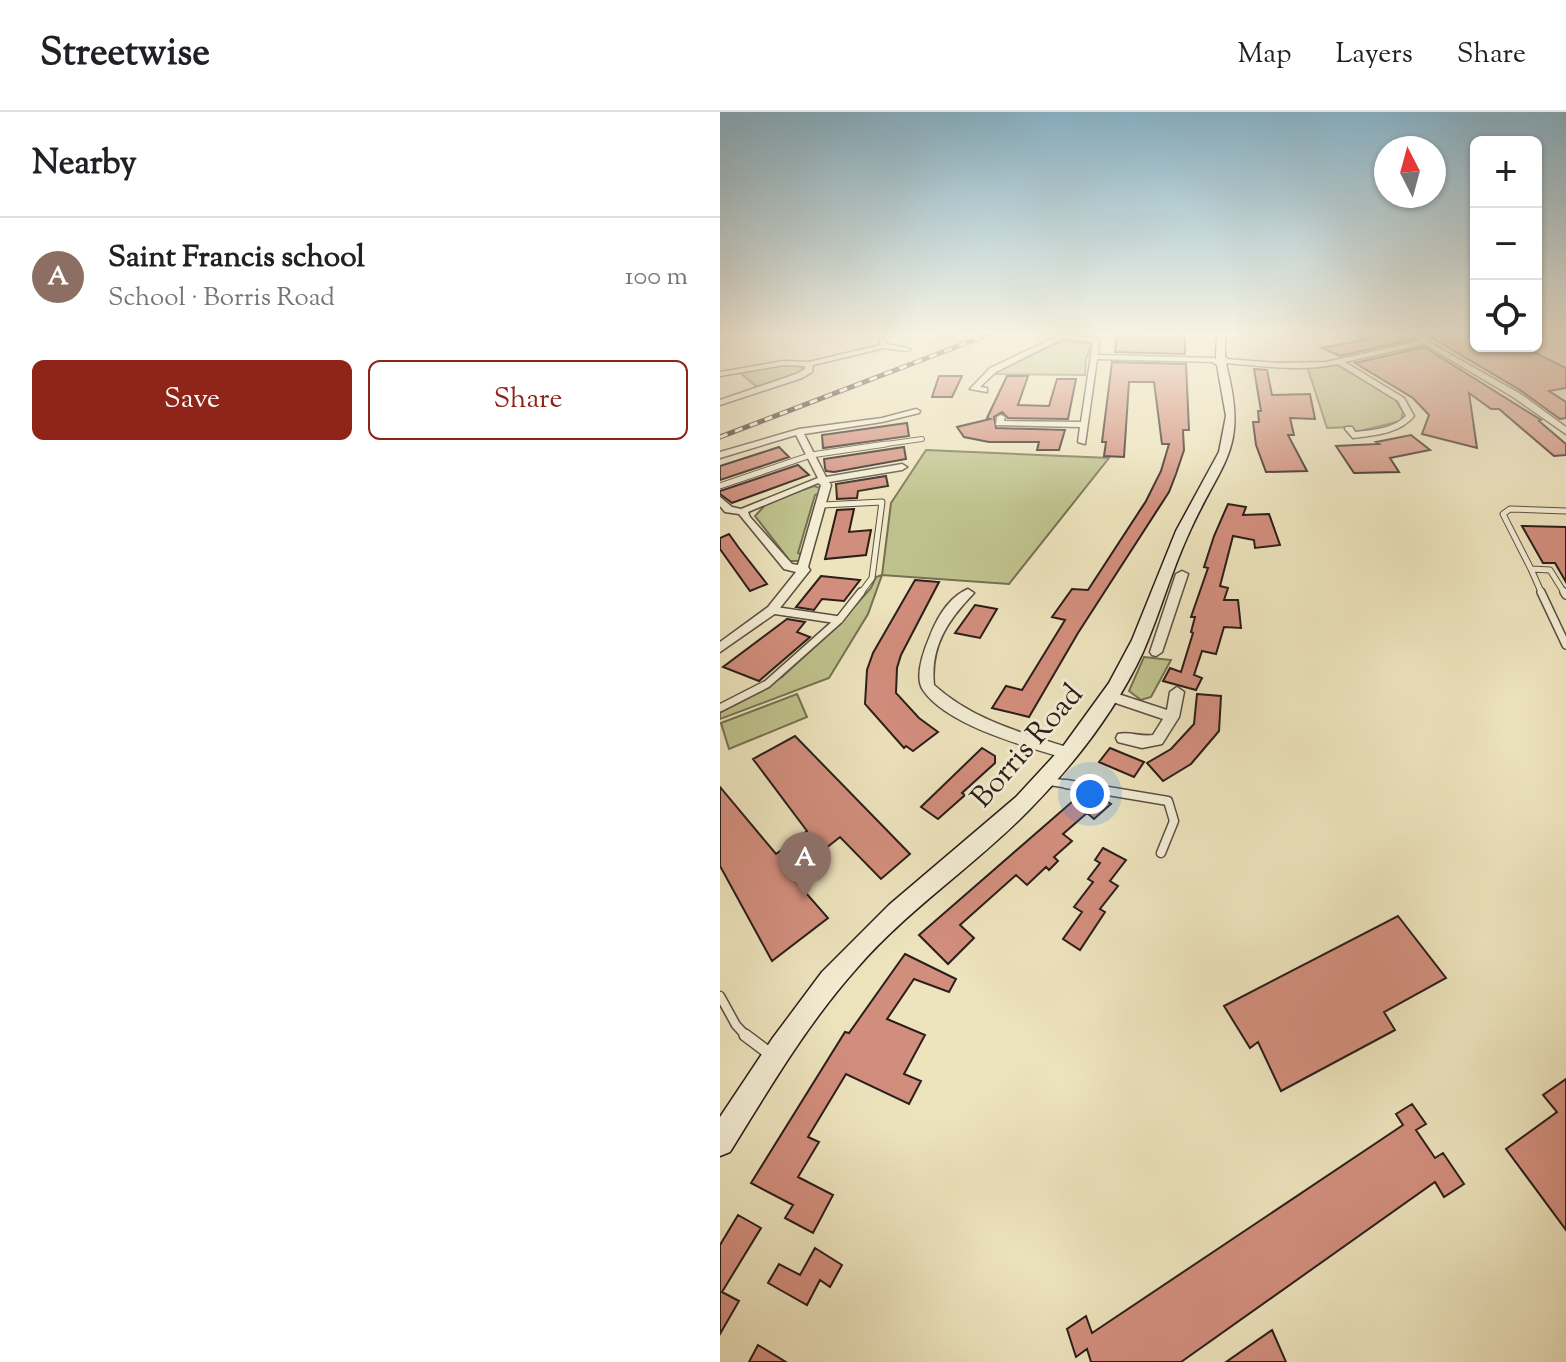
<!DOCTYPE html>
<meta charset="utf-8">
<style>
body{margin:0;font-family:"Sorts Mill Goudy",serif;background:#f2f2f2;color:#202124}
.controls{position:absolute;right:24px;top:24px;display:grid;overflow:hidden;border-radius:12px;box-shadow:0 2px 6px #0004}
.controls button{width:72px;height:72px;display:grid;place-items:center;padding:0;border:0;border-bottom:2px solid #e0e0e0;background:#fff;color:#202124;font:40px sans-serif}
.compass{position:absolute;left:654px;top:24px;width:72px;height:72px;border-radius:50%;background:#fff;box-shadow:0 2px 6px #0004;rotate:354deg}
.you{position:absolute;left:370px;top:682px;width:28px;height:28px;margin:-20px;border:6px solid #fff;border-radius:50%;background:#1a73e8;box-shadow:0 0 0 12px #1a73e833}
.badge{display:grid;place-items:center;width:52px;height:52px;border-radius:50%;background:#8f2418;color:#fff;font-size:26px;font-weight:700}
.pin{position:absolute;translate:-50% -66px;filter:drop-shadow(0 2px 4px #0008)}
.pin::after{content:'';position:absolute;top:42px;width:28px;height:24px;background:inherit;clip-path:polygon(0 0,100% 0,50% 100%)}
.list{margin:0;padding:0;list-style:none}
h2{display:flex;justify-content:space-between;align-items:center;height:104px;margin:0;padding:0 32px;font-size:34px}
h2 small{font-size:26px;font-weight:400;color:#757577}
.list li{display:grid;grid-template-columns:52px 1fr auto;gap:24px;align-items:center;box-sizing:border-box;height:120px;padding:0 32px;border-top:2px solid #e0e0e0}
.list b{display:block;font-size:30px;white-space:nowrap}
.list p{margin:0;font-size:26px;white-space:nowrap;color:#757577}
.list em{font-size:26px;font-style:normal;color:#757577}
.actions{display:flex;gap:16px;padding:24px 32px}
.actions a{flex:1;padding:18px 0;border:2px solid #8f2418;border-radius:12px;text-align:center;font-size:28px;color:#8f2418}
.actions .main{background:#8f2418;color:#fff}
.icon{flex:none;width:44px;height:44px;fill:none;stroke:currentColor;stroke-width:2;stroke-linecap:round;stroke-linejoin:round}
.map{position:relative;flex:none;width:846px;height:1250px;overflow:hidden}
header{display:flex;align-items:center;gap:48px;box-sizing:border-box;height:112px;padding:0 40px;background:#fff;border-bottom:2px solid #e0e0e0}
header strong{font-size:38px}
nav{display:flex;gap:44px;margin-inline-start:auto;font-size:28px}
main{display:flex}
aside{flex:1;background:#fff}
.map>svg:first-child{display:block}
.green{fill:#bfc18c;stroke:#747052;stroke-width:2}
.building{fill:#d28e7d;stroke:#2a1e19;stroke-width:2}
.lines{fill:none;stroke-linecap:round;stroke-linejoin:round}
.lane-far4-casing{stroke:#5b4f42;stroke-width:6}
.lane-far3-casing{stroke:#5b4f42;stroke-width:7}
.lane-far2-casing{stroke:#5b4f42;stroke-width:10}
.lane-far1-casing{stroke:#5b4f42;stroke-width:11}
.lane-casing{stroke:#5b4f42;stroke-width:14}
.street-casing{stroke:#5b4f42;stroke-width:3}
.secondary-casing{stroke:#2a1e19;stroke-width:3}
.lane-far4{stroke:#f3edd4;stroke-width:4}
.lane-far3{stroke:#f3edd4;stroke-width:5}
.lane-far2{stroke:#f3edd4;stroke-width:7}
.lane-far1{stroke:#f3edd4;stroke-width:8}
.lane{stroke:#f3edd4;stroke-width:11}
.street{fill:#f3edd4;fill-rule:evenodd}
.secondary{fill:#f3edd4;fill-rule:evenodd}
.rail-casing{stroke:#2a1e19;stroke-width:5}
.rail{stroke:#f3edd4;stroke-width:3;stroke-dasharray:8;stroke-linecap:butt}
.labels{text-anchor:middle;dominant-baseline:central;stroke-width:6;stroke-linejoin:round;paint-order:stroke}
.street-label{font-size:30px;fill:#2a1e19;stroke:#f3edd4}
</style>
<header>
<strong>Streetwise</strong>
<nav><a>Map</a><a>Layers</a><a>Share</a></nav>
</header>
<main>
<aside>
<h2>Nearby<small></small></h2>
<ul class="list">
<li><span class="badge" style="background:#8d6e63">A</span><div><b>Saint Francis school</b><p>School · Borris Road</p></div><em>100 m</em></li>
</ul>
<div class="actions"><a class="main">Save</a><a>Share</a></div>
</aside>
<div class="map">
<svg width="846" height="1250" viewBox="0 0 846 1250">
<rect width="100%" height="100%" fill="#ede3bd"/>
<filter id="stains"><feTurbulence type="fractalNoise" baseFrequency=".0025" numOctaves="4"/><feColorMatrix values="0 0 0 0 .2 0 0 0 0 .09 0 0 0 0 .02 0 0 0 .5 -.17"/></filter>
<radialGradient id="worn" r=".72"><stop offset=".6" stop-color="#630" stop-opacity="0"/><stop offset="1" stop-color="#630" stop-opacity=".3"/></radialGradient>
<path class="green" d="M344 228 372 232 366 247 365 263 272 262Z
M62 252 80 253 83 256 76 262 37 275 19 260Z
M617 253 674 285 683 300 681 309 636 320 632 315 607 316 587 254Z
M206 338 389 346 289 472 162 463 148 502 109 566 0 607V600L62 565 114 517 151 476 156 465 162 463 171 391Z
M94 374 100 376 101 381 95 383 78 441 83 443 79 449H70L35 404 48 390Z
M424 545 451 548 431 585 421 588 409 579Z
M77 582 87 605 9 637 1 611Z"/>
<path class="building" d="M457 220 465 222V242L395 240 397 222Z
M670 220H688L694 227 620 244 602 236 644 228 638 224Z
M702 220H748L756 226V234L771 237 804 235 846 256V276L829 279 846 290V306L840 307 800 278Z
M704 235 821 308 819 309 846 332V343L834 344 779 297H771L749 281 757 336 702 322 709 303 693 286 635 251Z
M392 250 466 252 469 318H463L464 338 456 362 449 380 358 521 309 605 272 596 286 574 302 578 345 508 332 505 352 477 368 478 426 389 441 359 449 332H442L434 270H409L404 345 384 344 386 330H382Z
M534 257 547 258 552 283 590 282 595 307 570 306 574 323H568L587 359 546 360 536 333 533 310H539L538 299H541Z
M219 264H242L232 285H212Z
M287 264H308L298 293 329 294 337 267H356L348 307 288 306 282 300 274 305 276 316 345 318 339 338H317L319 330H269L244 325 237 315 270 307 267 306Z
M187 311 189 324 103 336 102 323Z
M691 323 710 338 670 346 679 360 634 361 616 334 659 332 656 330Z
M59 335 69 345 0 368V354Z
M184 335 186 347 114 360 106 359 105 356 104 347Z
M78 353 89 363 12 391 0 382V379Z
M166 364 168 374 138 379 137 386 117 387 116 372Z
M508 392 526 395 523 403 549 402 560 433 535 436 534 428 513 424 500 474 508 476 504 488H518L521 516 504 515 496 542 482 539 474 563 482 566 476 578 443 569 450 556 461 560 473 521 471 520 475 505H471L488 456 484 455 494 424Z
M134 397 129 420 151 418 146 443 105 447 117 398Z
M802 414 846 415V470L835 451H823Z
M9 422 19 436 47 472 30 479 0 437V426Z
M101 464 140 468 124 489 102 487 94 498 76 495Z
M195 468 219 470 181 543 177 556 176 581 199 606 218 620 193 639 186 634 184 636 145 592 147 558 153 541Z
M255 493 277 497 260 526 235 521Z
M67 507 85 510 77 520 90 525 39 569 3 555Z
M477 582 501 584 499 619 471 652 443 669 427 651 451 637 474 612Z
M75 624 190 742 161 767 120 725 71 764 108 806 52 849 0 754V675L56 742 87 719 33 647Z
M262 636 275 644V651L242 681 245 683 218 707 201 695Z
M390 636 424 650 414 665 379 650Z
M361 682 371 691 378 684 391 692 374 707 367 701 343 722 352 729 334 745 338 749 329 758 326 755 307 773 296 763 240 813 254 826 228 852 199 823Z
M383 736 406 748 390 769 398 774 380 797 385 800 360 838 343 827 362 800 354 795 373 770 368 767 380 751 375 748Z
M678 804 726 866 664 900 675 918 561 979 538 930 530 936 504 894Z
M185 842 236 867 229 880 194 867 167 907 205 923 184 962 201 969 189 992 126 962 88 1025 99 1030 78 1065 113 1083 93 1121 65 1106 73 1093 31 1071 125 920 129 921Z
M846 967V1118L786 1037 837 1000 823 983Z
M692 992 706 1012 696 1018 715 1046 723 1041 744 1072 724 1085 715 1070 461 1250H371L367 1237 356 1245 347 1217 366 1204 372 1221 683 1013 676 1002Z
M18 1103 41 1116 2 1180 19 1189 0 1222V1133Z
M95 1136 122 1153 110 1175 100 1168 87 1193 48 1171 59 1152 80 1163Z
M552 1218 566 1250H506Z
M38 1233 66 1250H29Z"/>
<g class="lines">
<g class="lane-far4-casing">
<path id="lane-far4" d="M152 334 202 327"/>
</g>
<g class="lane-far3-casing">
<path id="lane-far3" d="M0 374 91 343 166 332
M103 393 162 390 152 466 140 482
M811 457 783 402 790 397 846 399
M822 482 811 457 830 458 845 482"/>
</g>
<g class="lane-far2-casing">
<path id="lane-far2" d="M821 480 846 533
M844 480 846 483
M52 498 119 508
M0 596 47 572 119 508 141 480
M327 669 358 674"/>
</g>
<g class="lane-far1-casing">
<path id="lane-far1" d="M346 672 448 689 454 709 441 741
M0 884 16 913 27 925"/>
</g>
<g class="lane-casing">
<path id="lane" d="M25 923 53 944"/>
</g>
<g class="street-casing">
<path id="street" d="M691 220H698L707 229 799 281 846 315V322L793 285 704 232 625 250 684 286 694 304C679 322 655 323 633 326L625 317 626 315H632L635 320C654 318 672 317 686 304L678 289 618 252C582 260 542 254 506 251L502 249 506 247 557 251 606 250 700 229Z
M340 223 379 227 378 243 494 246 498 248 494 250 377 247 365 332 358 330 360 315 276 313 277 305 281 303 285 305 284 309 361 310 373 230 343 226 276 260 260 275 267 276V280L250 277 270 256Z
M163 226 167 232 191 237 187 239 164 236 93 253 92 260 82 266 0 293V288L76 262 85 257V254L64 253 0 264V260L64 249 89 250 160 233V228Z
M816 227 820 229V231L816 232Z
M196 297 200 299 199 301 162 310 84 322 106 365 182 352 187 355 182 358 109 370 111 373 88 455 90 458 56 501 0 540V530L48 495 76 460 64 457 19 402 5 400 0 394V385L12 395 21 397 98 366 76 323 0 346V340L79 317 162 306ZM98 371 101 373 78 453 72 452 30 405 28 400Z
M462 459 468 462 442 540 436 544 432 543 430 540 456 462Z
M248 477 254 481C228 508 210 534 214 573 254 609 303 621 353 637L355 641 353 645 348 647C308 635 227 614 203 578 194 565 204 538 210 524 217 506 229 485 248 477Z
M457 575 464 580 459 605 442 632 422 636 398 630 396 626 398 622C409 619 421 625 433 623L443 607 384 587 382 584 384 581 389 579 447 598 450 580Z"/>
</g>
<g class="secondary-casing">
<path id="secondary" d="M497 220H505V245L511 249 506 252C529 339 502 347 469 421 451 460 440 501 423 540 396 598 355 651 311 696 256 753 189 796 137 856 87 912 49 977 10 1040L0 1044V1005L52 927 102 860 169 793 296 685 344 633 389 571 412 528 456 419 499 340 506 304 497 253 492 250 496 247Z"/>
</g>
<use href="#lane-far4" class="lane-far4"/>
<use href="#lane-far3" class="lane-far3"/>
<use href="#lane-far2" class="lane-far2"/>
<use href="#lane-far1" class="lane-far1"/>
<use href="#lane" class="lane"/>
<use href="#street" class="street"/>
<use href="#secondary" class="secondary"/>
<g class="rail-casing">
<path id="rail" d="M0 325 275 220"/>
</g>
<use href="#rail" class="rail"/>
</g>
<linearGradient id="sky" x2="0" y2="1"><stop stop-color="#89b8d0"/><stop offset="0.56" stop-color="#f7f2e1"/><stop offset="1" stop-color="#f7f2e1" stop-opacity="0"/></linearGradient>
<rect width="846" height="395" fill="url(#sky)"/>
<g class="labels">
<g class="street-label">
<text transform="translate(308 635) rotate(-49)">Borris Road</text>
</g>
</g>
<rect width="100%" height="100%" filter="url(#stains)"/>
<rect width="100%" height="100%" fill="url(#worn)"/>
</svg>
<div class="controls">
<button>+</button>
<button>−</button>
<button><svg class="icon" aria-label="locate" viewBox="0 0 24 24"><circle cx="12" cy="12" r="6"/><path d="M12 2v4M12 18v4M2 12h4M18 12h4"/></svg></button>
</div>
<svg class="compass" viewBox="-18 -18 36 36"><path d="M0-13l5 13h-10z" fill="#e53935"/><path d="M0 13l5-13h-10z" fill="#757577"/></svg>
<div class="you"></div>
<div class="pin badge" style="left:85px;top:786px;background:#8d6e63">A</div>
</div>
</main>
